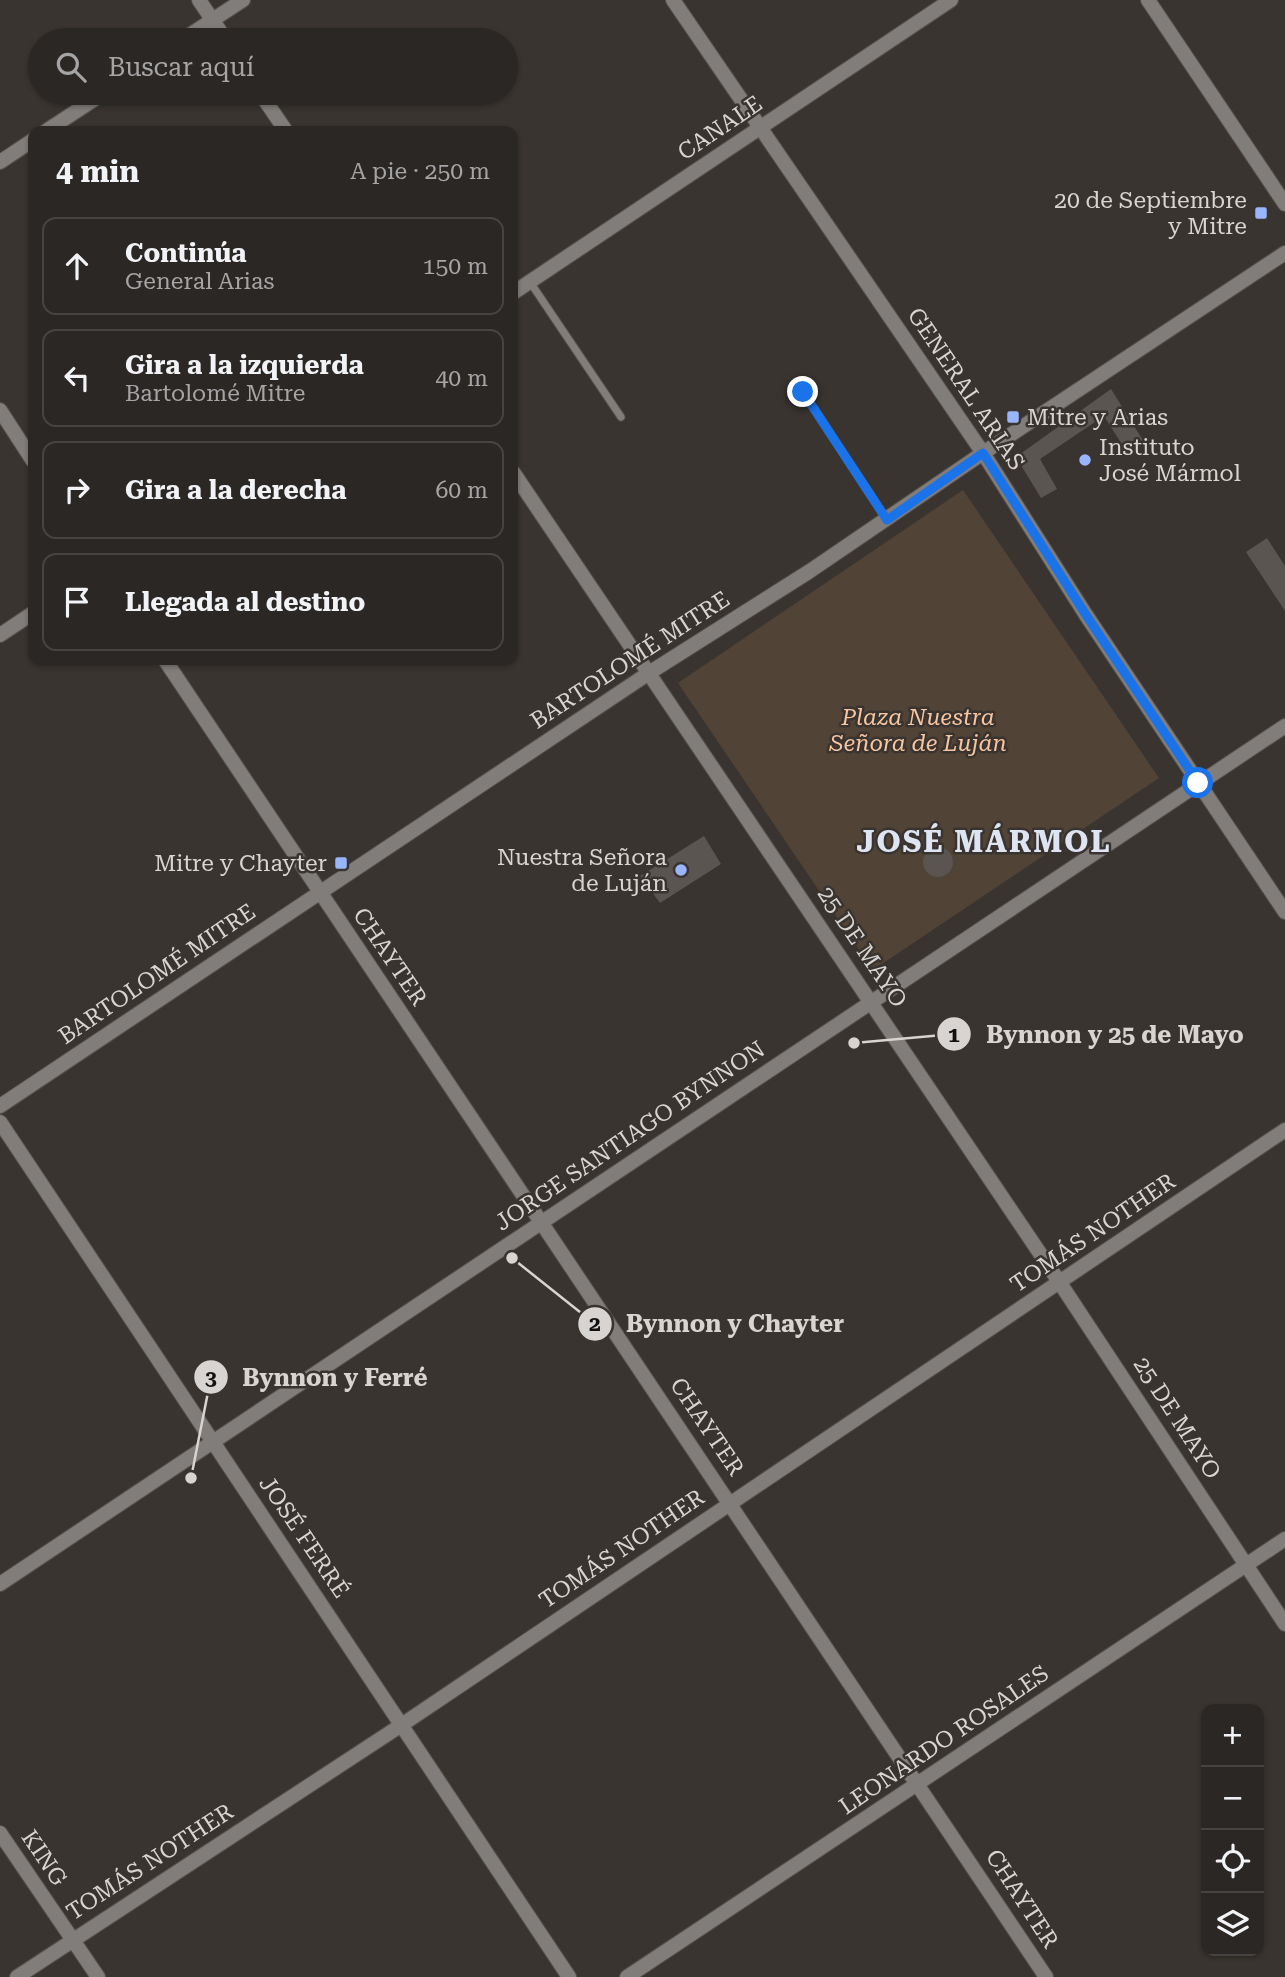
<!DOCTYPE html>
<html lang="es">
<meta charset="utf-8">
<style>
body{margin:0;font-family:"Roboto Serif",serif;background:#332f2c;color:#f1f3f6}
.controls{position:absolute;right:21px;bottom:21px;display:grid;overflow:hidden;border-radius:14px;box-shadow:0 2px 5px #0004}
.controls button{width:63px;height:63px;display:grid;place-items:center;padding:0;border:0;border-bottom:2px solid #474441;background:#2b2724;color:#f1f3f6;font:35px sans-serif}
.stop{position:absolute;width:21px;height:21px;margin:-16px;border:5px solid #1a73e8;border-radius:50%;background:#fff}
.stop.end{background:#1a73e8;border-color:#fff;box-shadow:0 2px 7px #0008}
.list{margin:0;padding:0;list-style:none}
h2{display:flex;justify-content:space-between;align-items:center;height:91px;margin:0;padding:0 28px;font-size:30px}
h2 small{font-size:23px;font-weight:400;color:#a6a5a6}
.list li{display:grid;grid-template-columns:46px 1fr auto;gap:21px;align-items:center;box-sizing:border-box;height:98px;margin:0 14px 14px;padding:0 14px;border:2px solid #474441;border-radius:14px}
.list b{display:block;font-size:26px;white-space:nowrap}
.list p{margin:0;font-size:23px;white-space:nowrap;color:#a6a5a6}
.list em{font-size:23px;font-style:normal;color:#a6a5a6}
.icon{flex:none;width:38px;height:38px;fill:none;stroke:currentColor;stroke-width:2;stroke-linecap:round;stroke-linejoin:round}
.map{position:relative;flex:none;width:1285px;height:1977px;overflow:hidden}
.search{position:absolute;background:#2b2724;box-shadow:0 2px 5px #0004;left:28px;top:28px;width:490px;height:77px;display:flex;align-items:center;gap:18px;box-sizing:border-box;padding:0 24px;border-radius:38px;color:#a6a5a6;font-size:26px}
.panel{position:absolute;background:#2b2724;box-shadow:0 2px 5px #0004;left:28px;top:126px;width:490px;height:539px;border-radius:14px}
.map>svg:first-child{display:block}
.green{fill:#524337}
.building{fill:#5b5551}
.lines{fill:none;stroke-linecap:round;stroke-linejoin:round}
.service-casing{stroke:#56514d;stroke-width:9}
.minor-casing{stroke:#56514d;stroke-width:16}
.tertiary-casing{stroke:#56514d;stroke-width:16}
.service{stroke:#807d7b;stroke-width:7}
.minor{stroke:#807d7b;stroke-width:14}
.tertiary{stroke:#807d7b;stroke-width:14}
.route{stroke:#1a73e8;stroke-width:9}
.poi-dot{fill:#99b5fd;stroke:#393430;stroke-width:2.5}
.labels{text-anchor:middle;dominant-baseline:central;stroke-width:5;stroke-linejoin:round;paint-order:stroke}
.street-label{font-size:23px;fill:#d8d4d2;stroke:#393430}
.poi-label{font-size:23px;fill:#d8d4d2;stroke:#393430;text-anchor:end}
.park-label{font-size:23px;font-style:italic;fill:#f7c5a0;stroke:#393430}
.district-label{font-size:30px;font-weight:bold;letter-spacing:2px;fill:#dee4f2;stroke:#393430}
.leader{fill:none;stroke:#d8d4d2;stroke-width:2.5}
.callout-dot{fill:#d8d4d2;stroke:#393430;stroke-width:2.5}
.mark-label{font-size:21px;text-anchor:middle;font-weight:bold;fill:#111}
.callout-label{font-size:24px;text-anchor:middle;font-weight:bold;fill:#d8d4d2;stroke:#393430;stroke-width:5;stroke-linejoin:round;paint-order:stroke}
</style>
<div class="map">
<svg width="1285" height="1977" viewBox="0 0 1285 1977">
<rect width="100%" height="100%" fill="#393430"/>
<path class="green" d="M963 490 1159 778 873 970 678 683Z"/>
<path class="building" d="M1111 389 1144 442 1128 454 1104 416 1040 459 1057 489 1041 498 1016 457Z
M1267 538 1285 566V611L1246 552Z
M704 836 721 864 660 903 640 876Z
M923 862a15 15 0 1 1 30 0a15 15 0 1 1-30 0Z"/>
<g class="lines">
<g class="service-casing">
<path id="service" d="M530 282 621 417
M803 392 886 519"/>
</g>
<g class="minor-casing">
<path id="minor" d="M199 0 226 40
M673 0 983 453 1086 615 1285 912
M1148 0 1285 204
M182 40 243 0
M260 93 286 131
M46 131 104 93
M0 162 33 140
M513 293 951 0
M0 410 33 461
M513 472 1060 1283 1285 1624
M0 635 33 613
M165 660 1046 1977
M0 1106 649 673 810 571 983 453 1285 253
M0 1122 569 1977
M0 1833 98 1977
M17 1977 403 1724 1285 1130
M627 1977 1285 1539"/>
</g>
<g class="tertiary-casing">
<path id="tertiary" d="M0 1584 1285 726"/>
</g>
<use href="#service" class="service"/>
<use href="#minor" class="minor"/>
<use href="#tertiary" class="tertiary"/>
</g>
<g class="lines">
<path class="route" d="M803 392 887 520 983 453 1086 615 1198 783"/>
</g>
<g class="poi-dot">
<rect x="1254" y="206" width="14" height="14" rx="3.5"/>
<rect x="1006" y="410" width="14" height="14" rx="3.5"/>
<circle cx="1085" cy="460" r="7"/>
<rect x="334" y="856" width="14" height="14" rx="3.5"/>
<circle cx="681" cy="870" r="7"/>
</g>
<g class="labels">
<g class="street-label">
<text transform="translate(720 128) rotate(-34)">CANALE</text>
<text transform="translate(966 389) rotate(56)">GENERAL ARIAS</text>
<text transform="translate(630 660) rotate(-33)">BARTOLOMÉ MITRE</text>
<text transform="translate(862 947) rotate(56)">25 DE MAYO</text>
<text transform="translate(390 957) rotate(56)">CHAYTER</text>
<text transform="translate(157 974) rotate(-34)">BARTOLOMÉ MITRE</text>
<text transform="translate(630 1136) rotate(-34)">JORGE SANTIAGO BYNNON</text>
<text transform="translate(1093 1233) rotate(-34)">TOMÁS NOTHER</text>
<text transform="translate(1177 1418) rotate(57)">25 DE MAYO</text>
<text transform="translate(707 1427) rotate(56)">CHAYTER</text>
<text transform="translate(304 1537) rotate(56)">JOSÉ FERRÉ</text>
<text transform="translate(622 1549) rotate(-34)">TOMÁS NOTHER</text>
<text transform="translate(944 1740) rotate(-34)">LEONARDO ROSALES</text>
<text transform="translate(44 1858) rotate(56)">KING</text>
<text transform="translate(150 1862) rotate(-33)">TOMÁS NOTHER</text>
<text transform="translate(1022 1899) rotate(57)">CHAYTER</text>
</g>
<g class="poi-label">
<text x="1247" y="200">20 de Septiembre<tspan x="1247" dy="26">y Mitre</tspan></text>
<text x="1027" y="417" text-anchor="start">Mitre y Arias</text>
<text x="1099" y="447" text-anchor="start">Instituto<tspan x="1099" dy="26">José Mármol</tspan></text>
<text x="667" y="857">Nuestra Señora<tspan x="667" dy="26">de Luján</tspan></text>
<text x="327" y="863">Mitre y Chayter</text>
</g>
<g class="park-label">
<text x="918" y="717">Plaza Nuestra<tspan x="918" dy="26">Señora de Luján</tspan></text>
</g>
<g class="district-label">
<text x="984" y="841">JOSÉ MÁRMOL</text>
</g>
</g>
<path class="leader" d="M854 1043L954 1034M512 1258L595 1324M191 1478L211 1377"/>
<g class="callout-dot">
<circle cx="854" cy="1043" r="7"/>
<circle cx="512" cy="1258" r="7"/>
<circle cx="191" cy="1478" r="7"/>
<circle cx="954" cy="1034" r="18"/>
<circle cx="595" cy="1324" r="18"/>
<circle cx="211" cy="1377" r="18"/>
</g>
<g class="mark-label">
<text x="954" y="1042">1</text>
<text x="595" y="1331">2</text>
<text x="211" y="1385">3</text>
</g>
<g class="callout-label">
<text x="1115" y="1043">Bynnon y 25 de Mayo</text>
<text x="735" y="1332">Bynnon y Chayter</text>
<text x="335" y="1386">Bynnon y Ferré</text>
</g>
</svg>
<div class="controls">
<button>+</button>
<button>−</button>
<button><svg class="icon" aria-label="locate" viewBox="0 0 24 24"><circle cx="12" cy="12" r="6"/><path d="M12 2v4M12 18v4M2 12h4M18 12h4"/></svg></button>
<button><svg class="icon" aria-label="layers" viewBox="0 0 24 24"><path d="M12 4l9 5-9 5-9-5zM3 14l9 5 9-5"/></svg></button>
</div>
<div class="stop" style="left:1198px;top:783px"></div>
<div class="stop end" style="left:803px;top:392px"></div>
<div class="search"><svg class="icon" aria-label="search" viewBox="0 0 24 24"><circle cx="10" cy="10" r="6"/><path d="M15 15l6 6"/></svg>Buscar aquí</div>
<section class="panel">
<h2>4 min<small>A pie · 250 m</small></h2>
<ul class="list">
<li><svg class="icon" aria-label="ahead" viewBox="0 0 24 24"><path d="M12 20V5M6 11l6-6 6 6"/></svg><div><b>Continúa</b><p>General Arias</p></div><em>150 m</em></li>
<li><svg class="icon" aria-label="left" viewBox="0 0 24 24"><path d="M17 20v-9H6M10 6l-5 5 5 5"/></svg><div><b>Gira a la izquierda</b><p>Bartolomé Mitre</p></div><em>40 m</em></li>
<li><svg class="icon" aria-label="right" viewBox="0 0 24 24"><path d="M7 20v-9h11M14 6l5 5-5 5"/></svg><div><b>Gira a la derecha</b></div><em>60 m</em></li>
<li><svg class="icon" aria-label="arrive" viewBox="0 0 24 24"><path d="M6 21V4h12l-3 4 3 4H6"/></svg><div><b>Llegada al destino</b></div></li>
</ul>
</section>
</div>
